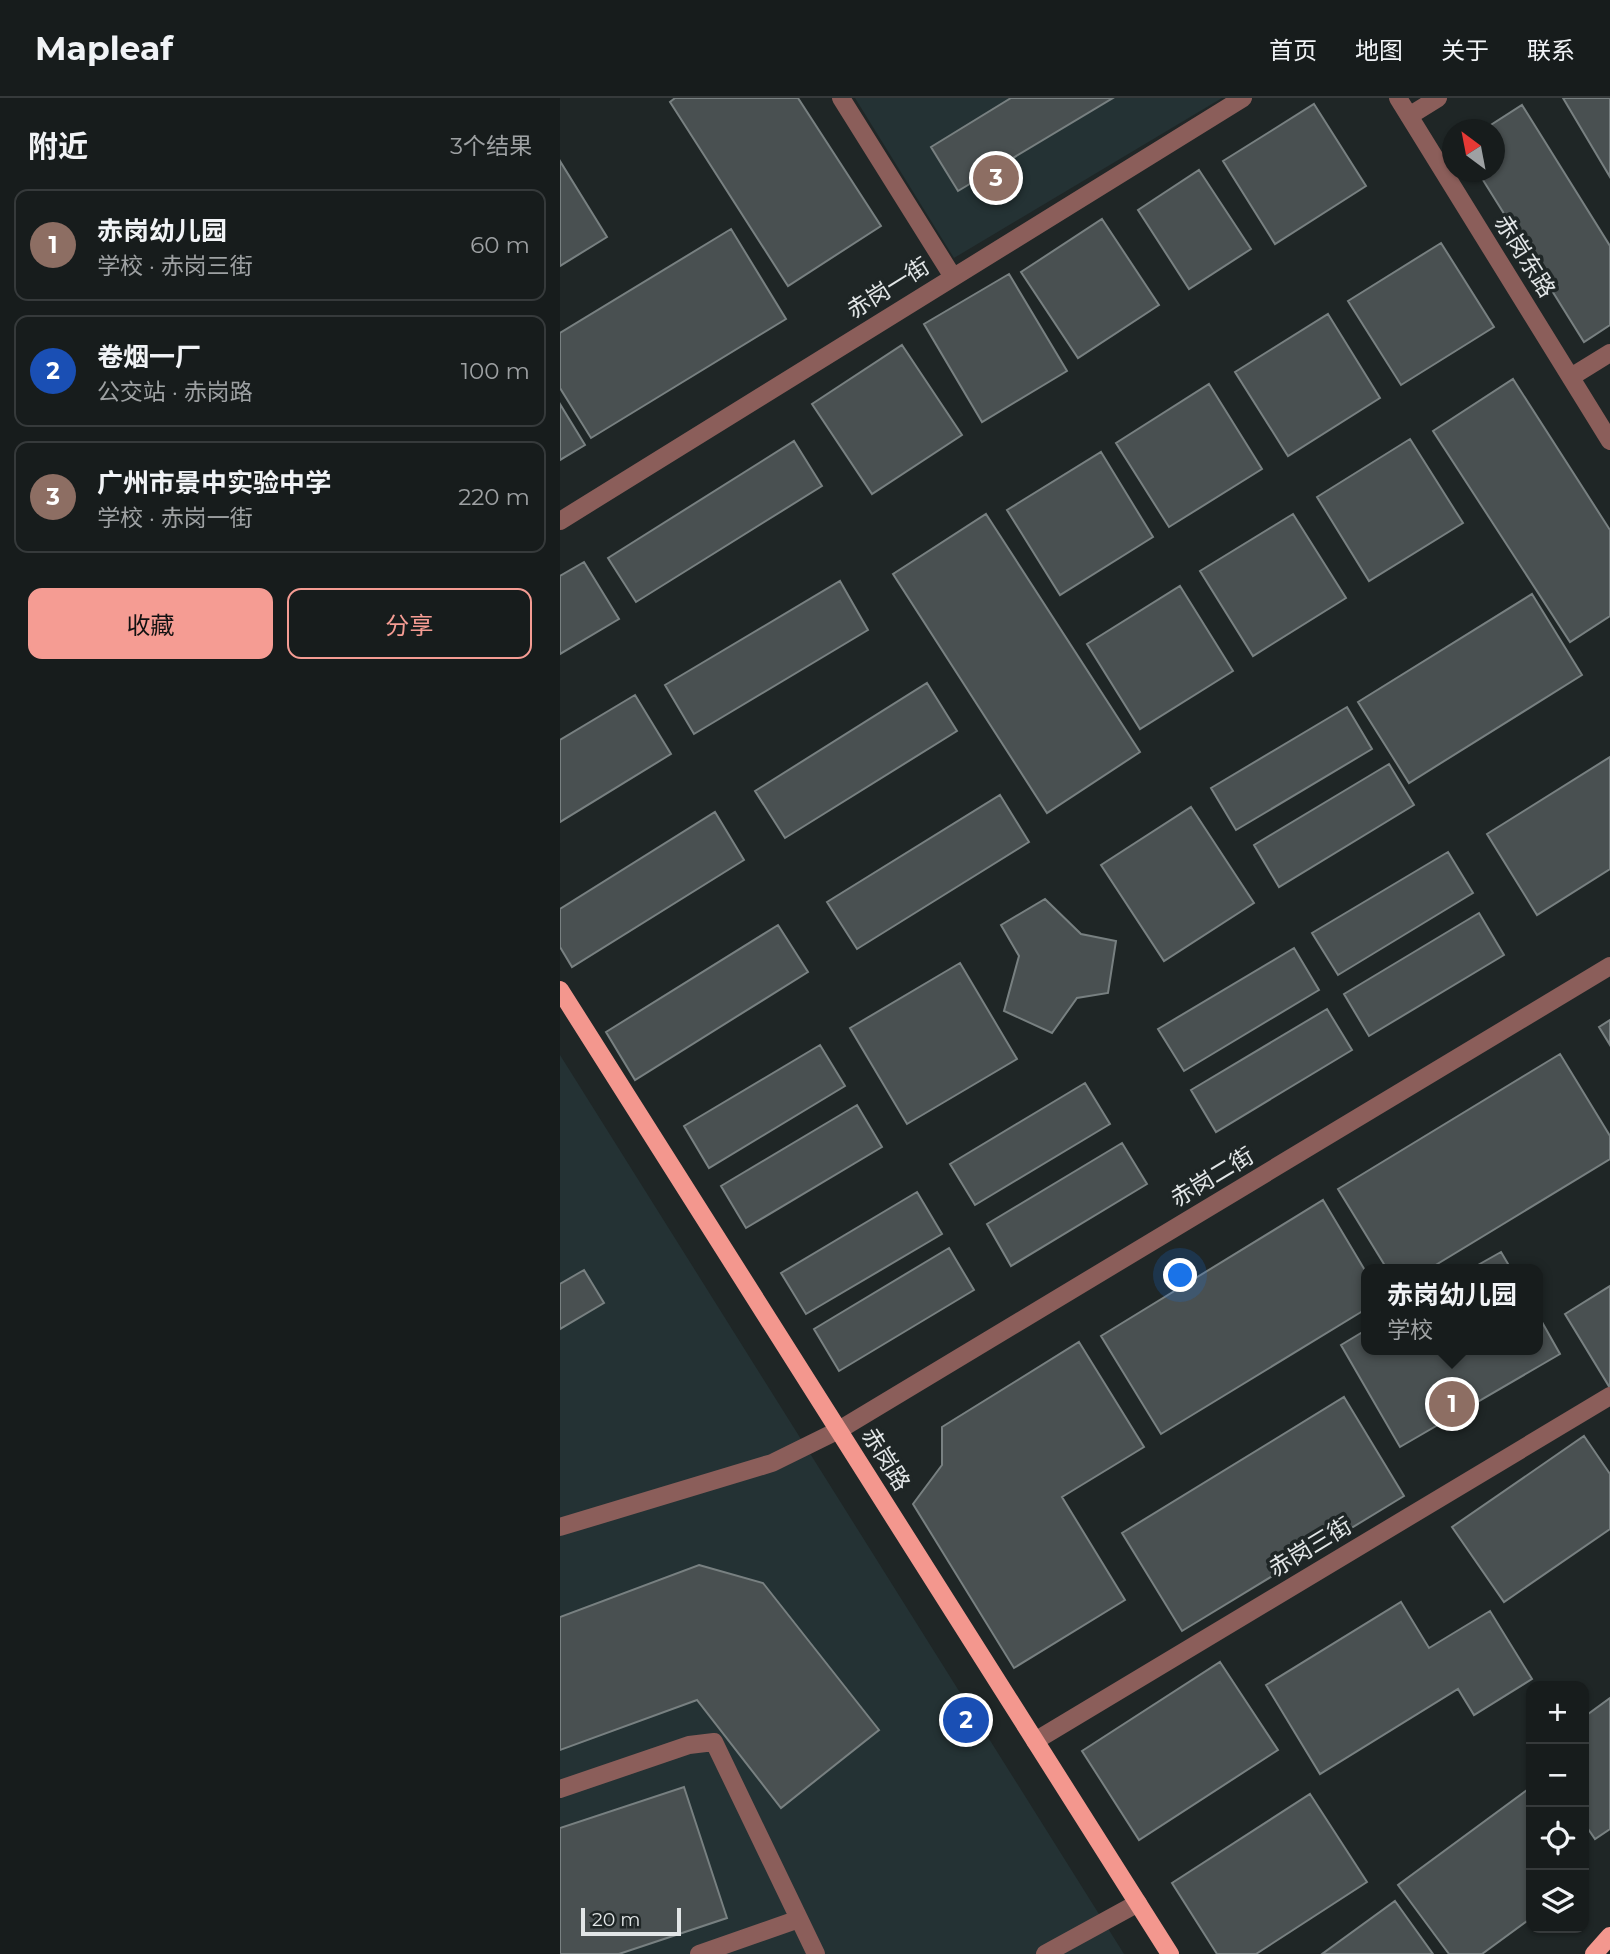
<!DOCTYPE html>
<html lang="zh">
<meta charset="utf-8">
<style>
body{margin:0;font-family:Montserrat,"Noto Sans SC",sans-serif;background:#242929;color:#f1f3f6}
.controls{position:absolute;right:21px;bottom:21px;display:grid;overflow:hidden;border-radius:14px;box-shadow:0 2px 5px #0004}
.controls button{width:63px;height:63px;display:grid;place-items:center;padding:0;border:0;border-bottom:2px solid #363a3b;background:#171c1c;color:#f1f3f6;font:35px sans-serif}
.compass{position:absolute;left:882px;top:21px;width:63px;height:63px;border-radius:50%;background:#171c1c;box-shadow:0 2px 5px #0004;rotate:328deg}
.scale{position:absolute;left:21px;bottom:18px;width:100px;box-sizing:border-box;padding-left:7px;border:4px solid #e2e6e7;border-top:0;font-size:19px;line-height:24px;white-space:nowrap;color:#e2e6e7;-webkit-text-stroke:5px #1f2626;paint-order:stroke}
.you{position:absolute;left:621px;top:1178px;width:24px;height:24px;margin:-18px;border:5px solid #fff;border-radius:50%;background:#1a73e8;box-shadow:0 0 0 10px #1a73e833}
.badge{display:grid;place-items:center;width:46px;height:46px;border-radius:50%;background:#f59c93;color:#fff;font-size:23px;font-weight:700}
.pin{position:absolute;translate:-50% -50%;border:4px solid #fff;box-shadow:0 2px 7px #0006}
.popup{position:absolute;left:801px;top:1166px;width:182px;height:91px;box-sizing:border-box;display:grid;place-content:center;border-radius:14px;background:#171c1c;filter:drop-shadow(0 2px 5px #0005);font-size:23px;white-space:nowrap;color:#9ea1a3}
.popup b{font-size:26px;color:#f1f3f6}
.popup::after{content:'';position:absolute;left:50%;top:100%;margin-left:-14px;border:14px solid transparent;border-top-color:#171c1c}
.list{margin:0;padding:0;list-style:none}
h2{display:flex;justify-content:space-between;align-items:center;height:91px;margin:0;padding:0 28px;font-size:30px}
h2 small{font-size:23px;font-weight:400;color:#9ea1a3}
.list li{display:grid;grid-template-columns:46px 1fr auto;gap:21px;align-items:center;box-sizing:border-box;height:112px;margin:0 14px 14px;padding:0 14px;border:2px solid #363a3b;border-radius:14px}
.list b{display:block;font-size:26px;white-space:nowrap}
.list p{margin:0;font-size:23px;white-space:nowrap;color:#9ea1a3}
.list em{font-size:23px;font-style:normal;color:#9ea1a3}
.actions{display:flex;gap:14px;padding:21px 28px}
.actions a{flex:1;padding:16px 0;border:2px solid #f59c93;border-radius:14px;text-align:center;font-size:24px;color:#f59c93}
.actions .main{background:#f59c93;color:#111}
.icon{flex:none;width:38px;height:38px;fill:none;stroke:currentColor;stroke-width:2;stroke-linecap:round;stroke-linejoin:round}
.map{position:relative;flex:none;width:1050px;height:1856px;overflow:hidden}
header{display:flex;align-items:center;gap:42px;box-sizing:border-box;height:98px;padding:0 35px;background:#171c1c;border-bottom:2px solid #363a3b}
header strong{font-size:33px}
nav{display:flex;gap:38px;margin-inline-start:auto;font-size:24px}
main{display:flex}
aside{flex:1;background:#171c1c}
.map>svg:first-child{display:block}
.built{fill:#243234}
.building{fill:#495051;stroke:#788081;stroke-width:2}
.lines{fill:none;stroke-linecap:round;stroke-linejoin:round}
.minor{stroke:#8b5e5a;stroke-width:18}
.major{stroke:#f3978e;stroke-width:18}
.labels{text-anchor:middle;dominant-baseline:central;stroke-width:7;stroke-linejoin:round;paint-order:stroke}
.street-label{font-size:23px;fill:#e2e6e7;stroke:#1f2626}
</style>
<header>
<strong>Mapleaf</strong>
<nav><a>首页</a><a>地图</a><a>关于</a><a>联系</a></nav>
</header>
<main>
<aside>
<h2>附近<small>3个结果</small></h2>
<ul class="list">
<li><span class="badge" style="background:#8d6e63">1</span><div><b>赤岗幼儿园</b><p>学校 · 赤岗三街</p></div><em>60 m</em></li>
<li><span class="badge" style="background:#1a4fb4">2</span><div><b>卷烟一厂</b><p>公交站 · 赤岗路</p></div><em>100 m</em></li>
<li><span class="badge" style="background:#8d6e63">3</span><div><b>广州市景中实验中学</b><p>学校 · 赤岗一街</p></div><em>220 m</em></li>
</ul>
<div class="actions"><a class="main">收藏</a><a>分享</a></div>
</aside>
<div class="map">
<svg width="1050" height="1856" viewBox="0 0 1050 1856">
<rect width="100%" height="100%" fill="#1f2626"/>
<path class="built" d="M295 0H662L394 160Z
M0 957 564 1856H0Z"/>
<path class="building" d="M115 0H238L321 128 228 188 110 4Z
M451 0H553L398 93 371 49Z
M1003 0H1050V79Z
M754 6 806 88 715 146 663 63Z
M962 7 1050 148V227L1024 244 918 74H934V32H923Z
M0 63 47 139 0 168Z
M639 72 691 151 629 191 578 112Z
M542 121 599 207 518 260 461 174Z
M171 131 226 221 31 340 0 290V235Z
M881 145 934 229 841 287 788 203Z
M449 176 507 273 422 324 364 226Z
M768 216 820 300 728 358 675 274Z
M342 247 402 337 312 396 252 306Z
M953 281 1050 432V518L1010 544 873 333Z
M649 286 702 371 609 429 556 345Z
M0 306 25 347 0 362Z
M850 341 903 425 809 483 757 399Z
M234 343 262 388 76 504 48 460Z
M541 354 593 439 500 497 447 412Z
M426 416 580 654 487 715 333 476Z
M733 416 786 500 693 558 640 473Z
M24 464 59 521 0 556V478Z
M280 483 308 532 134 636 105 587Z
M620 488 673 573 580 631 527 546Z
M972 496 1022 577 849 685 798 604Z
M367 585 397 633 225 740 195 693Z
M75 597 111 656 0 724V642Z
M787 609 812 651 676 732 651 690Z
M1050 659V771L977 817 927 736Z
M829 666 854 707 719 789 694 747Z
M440 697 469 744 297 851 267 804Z
M631 709 694 805 604 863 541 767Z
M155 714 184 762 12 869 0 849V811Z
M888 754 913 795 778 877 752 835Z
M485 801 521 836 556 843 548 895 517 900 492 935 444 913 459 858 441 827Z
M919 815 944 857 809 938 784 896Z
M218 827 248 874 75 982 46 934Z
M734 850 759 892 624 973 598 931Z
M400 865 457 961 347 1026 290 930Z
M767 911 792 952 656 1034 631 992Z
M1050 922V947L1039 929Z
M260 947 285 988 149 1070 124 1028Z
M1000 956 1050 1038V1061L869 1171H827L778 1091Z
M525 985 550 1026 415 1107 390 1066Z
M297 1007 322 1049 186 1130 161 1088Z
M562 1045 587 1086 451 1168 427 1126Z
M357 1094 382 1136 246 1216 221 1175Z
M763 1102 806 1174V1211L601 1336 541 1238Z
M389 1150 414 1192 279 1273 254 1231Z
M941 1154 951 1171H911Z
M24 1172 44 1205 0 1231V1186Z
M1050 1188V1290L1005 1216Z
M978 1217 1000 1256 840 1349 781 1247 806 1232V1252H978Z
M519 1244 584 1349 502 1399 565 1502 454 1570 353 1406 382 1367V1329Z
M784 1299 844 1398 622 1533 562 1435Z
M1024 1338 1050 1376V1431L944 1504 892 1429Z
M139 1467 203 1485 319 1632 221 1710 137 1602 0 1652V1519Z
M841 1504 869 1550 930 1513 972 1581 914 1617 898 1591 760 1676 706 1587Z
M660 1564 718 1652 579 1742 522 1653Z
M1050 1600V1731L1035 1741 1024 1725V1619Z
M124 1689 167 1820 59 1856H0V1730Z
M971 1689V1820L922 1856H889L838 1787Z
M750 1696 807 1784 696 1856H657L612 1785Z
M835 1803 873 1856H762Z"/>
<g class="lines">
<path class="minor" d="M281 0 393 179
M838 0 1050 343
M849 18 878 0
M1011 279 1050 255
M0 423 683 0
M0 1429 212 1365 279 1332 1050 868
M475 1643 1050 1298
M0 1691 129 1647 154 1644 256 1856
M139 1856 239 1821
M485 1856 578 1805"/>
<path class="major" d="M0 892 610 1856
M1034 1856 1050 1838"/>
</g>
<g class="labels">
<g class="street-label">
<text transform="translate(965 158) rotate(58)">赤岗东路</text>
<text transform="translate(328 190) rotate(-32)">赤岗一街</text>
<text transform="translate(652 1079) rotate(-31)">赤岗二街</text>
<text transform="translate(326 1361) rotate(58)">赤岗路</text>
<text transform="translate(750 1449) rotate(-31)">赤岗三街</text>
</g>
</g>
</svg>
<div class="controls">
<button>+</button>
<button>−</button>
<button><svg class="icon" aria-label="locate" viewBox="0 0 24 24"><circle cx="12" cy="12" r="6"/><path d="M12 2v4M12 18v4M2 12h4M18 12h4"/></svg></button>
<button><svg class="icon" aria-label="layers" viewBox="0 0 24 24"><path d="M12 4l9 5-9 5-9-5zM3 14l9 5 9-5"/></svg></button>
</div>
<svg class="compass" viewBox="-18 -18 36 36"><path d="M0-13l5 13h-10z" fill="#e53935"/><path d="M0 13l5-13h-10z" fill="#9ea1a3"/></svg>
<div class="scale">20 m</div>
<div class="you"></div>
<div class="pin badge" style="left:892px;top:1306px;background:#8d6e63">1</div>
<div class="popup"><b>赤岗幼儿园</b>学校</div>
<div class="pin badge" style="left:406px;top:1622px;background:#1a4fb4">2</div>
<div class="pin badge" style="left:436px;top:80px;background:#8d6e63">3</div>
</div>
</main>
